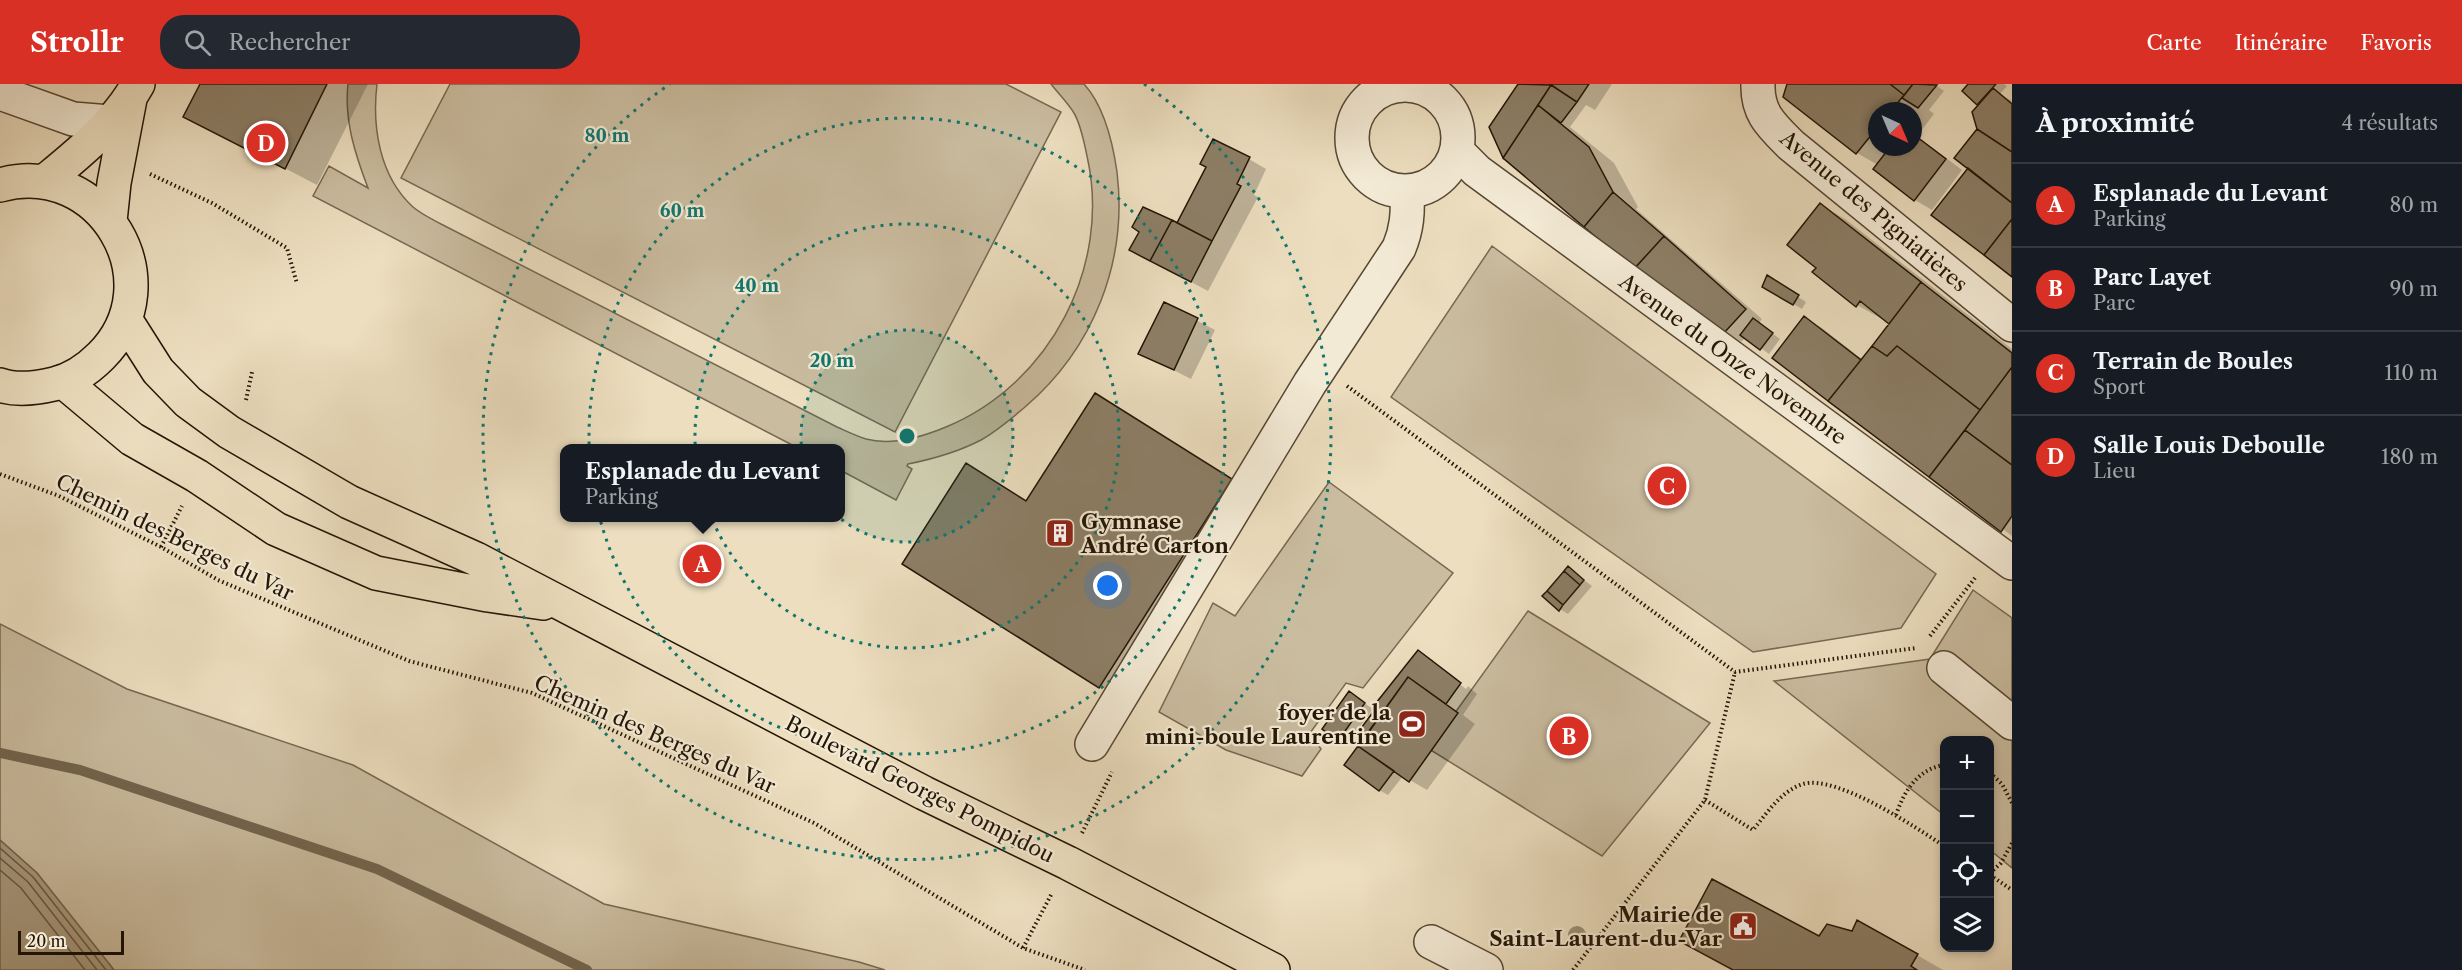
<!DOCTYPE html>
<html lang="fr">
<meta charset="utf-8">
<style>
body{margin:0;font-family:"Libre Caslon Text",serif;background:#242831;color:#f1f3f6}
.controls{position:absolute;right:18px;bottom:18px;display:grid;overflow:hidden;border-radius:12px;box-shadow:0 3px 9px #0003}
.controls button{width:54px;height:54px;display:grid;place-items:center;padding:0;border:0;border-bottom:2px solid #363941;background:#171b24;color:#f1f3f6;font:30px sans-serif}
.compass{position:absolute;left:1868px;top:18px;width:54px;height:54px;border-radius:50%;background:#171b24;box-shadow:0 3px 9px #0003;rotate:136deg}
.scale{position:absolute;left:18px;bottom:15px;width:106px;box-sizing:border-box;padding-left:6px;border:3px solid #241505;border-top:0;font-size:16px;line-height:21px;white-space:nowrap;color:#241505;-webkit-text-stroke:4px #f3ead5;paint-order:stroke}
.you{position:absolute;left:1108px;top:502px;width:21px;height:21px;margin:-15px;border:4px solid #fff;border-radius:50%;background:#1a73e8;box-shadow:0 0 0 9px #1a73e833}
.badge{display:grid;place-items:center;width:39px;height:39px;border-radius:50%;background:#d93025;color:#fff;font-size:20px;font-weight:700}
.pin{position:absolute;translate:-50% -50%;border:3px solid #fff;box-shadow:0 2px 6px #0006}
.popup{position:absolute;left:560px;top:360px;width:285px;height:78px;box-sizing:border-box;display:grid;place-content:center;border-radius:12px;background:#171b24;filter:drop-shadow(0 2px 4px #0005);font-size:20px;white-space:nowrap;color:#9ea1a6}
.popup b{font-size:22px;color:#f1f3f6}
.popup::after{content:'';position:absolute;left:50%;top:100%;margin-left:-12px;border:12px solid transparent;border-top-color:#171b24}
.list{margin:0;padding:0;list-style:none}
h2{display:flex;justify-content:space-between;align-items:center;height:78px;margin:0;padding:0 24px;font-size:26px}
h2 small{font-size:20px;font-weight:400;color:#9ea1a6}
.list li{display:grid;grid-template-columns:39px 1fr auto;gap:18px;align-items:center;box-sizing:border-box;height:84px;padding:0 24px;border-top:2px solid #363941}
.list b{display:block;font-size:22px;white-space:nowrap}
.list p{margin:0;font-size:20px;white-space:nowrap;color:#9ea1a6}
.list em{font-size:20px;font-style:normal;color:#9ea1a6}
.icon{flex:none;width:33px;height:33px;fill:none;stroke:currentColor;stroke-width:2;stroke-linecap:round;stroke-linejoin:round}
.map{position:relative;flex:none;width:2012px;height:886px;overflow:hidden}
header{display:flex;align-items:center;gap:36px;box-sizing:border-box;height:84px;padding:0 30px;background:#d93025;color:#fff}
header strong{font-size:28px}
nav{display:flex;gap:33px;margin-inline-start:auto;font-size:21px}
.search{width:420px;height:54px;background:#242831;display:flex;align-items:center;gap:15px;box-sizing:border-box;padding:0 21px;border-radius:24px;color:#9ea1a6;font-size:22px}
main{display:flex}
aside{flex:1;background:#171b24}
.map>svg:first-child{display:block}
.green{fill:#cabc9f;stroke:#776852;stroke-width:1.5}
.water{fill:#a89a80;stroke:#73654f;stroke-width:1.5}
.shadow{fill:#0003;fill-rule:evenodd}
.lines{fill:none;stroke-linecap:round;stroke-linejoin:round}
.shore{stroke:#665842;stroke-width:1.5}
.stream{stroke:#73654f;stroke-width:10}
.building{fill:#8c7e66;stroke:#241505;stroke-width:1.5}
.minor-casing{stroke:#564734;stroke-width:36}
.major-casing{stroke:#241505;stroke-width:36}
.path{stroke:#241505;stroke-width:4;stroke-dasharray:1.5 3;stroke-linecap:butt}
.minor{stroke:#f3ead5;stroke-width:33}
.major{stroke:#ecdebf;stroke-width:33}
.tree{fill:#9e8f76}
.ring{fill:none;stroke:#0f766e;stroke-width:3;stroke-dasharray:3 6}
.labels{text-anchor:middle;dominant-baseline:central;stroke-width:4.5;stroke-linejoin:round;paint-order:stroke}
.street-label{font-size:21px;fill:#241505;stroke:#f3ead5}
.poi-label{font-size:21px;font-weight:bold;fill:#241505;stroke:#f3ead5;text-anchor:end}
.centre{fill:#0f766e;stroke:#f3ead5;stroke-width:3}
.ring-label{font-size:18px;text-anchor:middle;font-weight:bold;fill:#0f766e;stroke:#f3ead5;stroke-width:4.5;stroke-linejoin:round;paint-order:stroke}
</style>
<header>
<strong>Strollr</strong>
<div class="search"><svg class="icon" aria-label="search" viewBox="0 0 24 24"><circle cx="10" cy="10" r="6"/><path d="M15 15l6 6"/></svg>Rechercher</div>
<nav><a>Carte</a><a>Itinéraire</a><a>Favoris</a></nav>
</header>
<main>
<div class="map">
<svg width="2012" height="886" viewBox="0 0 2012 886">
<rect width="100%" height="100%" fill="#ecdebf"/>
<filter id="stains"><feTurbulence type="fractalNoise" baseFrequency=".00333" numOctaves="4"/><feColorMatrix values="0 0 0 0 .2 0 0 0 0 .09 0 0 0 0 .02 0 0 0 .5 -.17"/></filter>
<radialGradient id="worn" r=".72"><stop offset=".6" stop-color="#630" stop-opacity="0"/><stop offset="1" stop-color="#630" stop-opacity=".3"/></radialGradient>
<path class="green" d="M348 0H377C372 42 379 92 413 123 421 130 432 135 441 140L837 343C846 347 856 352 866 355 892 362 922 353 946 343 1050 300 1112 182 1087 72 1084 58 1081 41 1074 29 1068 19 1058 9 1051 0H1084C1104 22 1113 60 1117 88 1128 178 1093 265 1025 323 1011 335 997 347 981 356 958 368 933 375 908 380L907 382 912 385 896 416 840 386V364H798L313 112 329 82 368 104C355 70 344 36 348 0Z
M450 0H1006L1061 28 895 348 401 94Z
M1492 162 1936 490 1901 544 1753 568 1391 313Z
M1329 398 1453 489 1363 604 1346 599 1310 649 1321 665 1302 692 1226 666 1159 628 1213 519 1235 532Z
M1973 506 2012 534V784L1990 766V656H1944V731L1774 597 1930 575Z
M1528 527 1710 639 1602 772 1429 665Z
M0 540 127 605 353 681 604 820 859 878 885 886H114L37 789 0 756Z"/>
<path class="water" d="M0 756 37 789 114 886H0Z"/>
<path class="shadow" d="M202 0H368L317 101 185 32Z
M1519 0H1612L1595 26 1586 21 1570 43 1614 79 1638 123 1636 125 1762 235 1759 239 1780 255 1769 270 1746 253 1741 258 1724 248 1504 73 1490 43Z
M1788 0H1934L1944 7 1929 26 1934 30 1917 52 1962 86 1932 126 1915 116 1875 85 1878 81 1857 69 1784 12ZM1877 27H1913V63H1877Z
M1970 0H2004L2007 2 2000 10 2012 17V191L1970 84 1979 45 1980 21 1964 7Z
M1249 75 1266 85 1254 111 1258 113 1208 207 1131 166 1178 141Z
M1820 121 1845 135 2012 265V452L1774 274 1804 234 1822 244 1863 276 1891 240 1857 221 1818 183Z
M1768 194 1806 218 1802 225 1764 202Z
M1165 220 1215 246 1191 295 1140 269Z
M1127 329 1262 414 1131 621 904 480 1027 418Z
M1568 484 1592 502 1568 530 1560 525Z
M1419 568 1433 576V579L1466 605 1468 602 1477 610 1463 631 1475 640 1427 706 1403 692 1388 711 1379 706 1359 664Z
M1357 614 1373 625 1347 660 1338 655Z
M1820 854 1917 871 1943 886H1733Z"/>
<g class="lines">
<path class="shore" d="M0 764 33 793 106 886
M0 774 28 798 97 886
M0 786 21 804 85 886"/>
<path class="stream" d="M0 669 80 686 377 785 587 886"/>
</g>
<path class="building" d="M200 0H327L285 85 183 33Z
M1518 0 1551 1 1503 74 1489 43Z
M1550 0H1589L1577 18Z
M1787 0H1890L1904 11 1891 27H1877V44L1856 70 1783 13Z
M1890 0H1913L1904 11Z
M1913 0 1937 1 1918 24 1902 14Z
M1968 0H1996L1977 21 1962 7Z
M1551 1 1577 18 1561 39 1538 21Z
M1993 4 2012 20V68L1977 45 1972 28Z
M1538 21 1589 63 1613 108 1584 143 1503 74Z
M1977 45 2012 68V119L1954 74Z
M1913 50 1946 75 1914 117 1873 85 1890 63H1913Z
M1213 55 1250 73 1237 100 1241 102 1212 157 1177 139 1206 83 1200 80Z
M1968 84 2012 119V135L1984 171 1931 131Z
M1613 108 1664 152 1634 185 1584 143Z
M1820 119 1921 198 1889 240 1860 217 1856 223 1812 188 1816 184 1787 161Z
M1143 123 1172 136 1150 177 1129 166 1139 148 1132 143Z
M2012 135V193L1984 171Z
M1172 136 1212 157 1191 198 1150 177Z
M1664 152 1746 225 1723 250 1634 185Z
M1767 191 1799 211 1793 221 1762 203Z
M1921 198 2012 269V283L1980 326 1897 262 1887 272 1872 262Z
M1164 218 1198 234 1174 286 1138 270Z
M1804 232 1861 276 1828 317 1772 274Z
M1753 234 1773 249 1760 266 1740 251Z
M1872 262 1887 272 1897 262 1980 326 1929 393 1828 317Z
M2012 283V381L1965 346Z
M1095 309 1232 395 1099 604 902 480 966 379 1026 417Z
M1965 346 2012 381V432L2001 448 1929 393Z
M1568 482 1584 496 1580 501 1564 487Z
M1564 487 1580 501 1563 521 1547 507Z
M1547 507 1563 521 1559 527 1542 512Z
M1418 566 1461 599 1446 620 1408 593 1366 652 1359 647 1378 621 1376 619Z
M1408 593 1458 629 1409 698 1358 662Z
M1349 607 1365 619 1338 657 1322 645Z
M1358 662 1394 687 1379 707 1344 681Z
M1712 795 1819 852 1827 840 1852 847 1857 836 1918 870 1911 882 1917 886H1733L1679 857Z"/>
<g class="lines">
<g class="minor-casing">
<path id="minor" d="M1758 0C1757 29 1771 41 1791 61L2012 241
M1352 54a53 53 0 1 1 106 0a53 53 0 1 1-106 0Z
M0 9 73 35 110 38
M1457 67 1477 87 2012 479
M1944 584 2012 639
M1092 660 1310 299 1399 164C1407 145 1408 129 1407 108
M1431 858 1486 886"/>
</g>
<g class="major-casing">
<path id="major" d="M44 98C78 70 117 39 138 0
M0 101C101 73 175 198 101 272 88 285 72 296 54 300 37 304 17 307 0 301
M110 137 114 99 130 15
M125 235 158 287 188 318 229 348 349 418 476 475 924 709 1068 779 1273 886
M64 298 132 355 197 392 276 445 376 489 488 511 543 519"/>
</g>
<path class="path" d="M150 90 212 119 287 164 297 200
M1347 302 1735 588 1916 564
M246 316 252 288
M0 390 59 412 161 463 218 496 409 577 532 609 814 739 1023 864 1085 886
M161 463 182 422
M1930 552 1975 494
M1990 689 2002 700 2012 719
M1705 716 1753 746C1767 729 1781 707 1803 700 1836 690 1917 744 1944 762
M1896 731C1904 707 1918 685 1944 681
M1082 749 1112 688
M1990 789 2001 779 2012 759
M1990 791 2012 806
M1023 864 1052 809
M1573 886 1705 716 1735 588"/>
<use href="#minor" class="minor"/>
<use href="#major" class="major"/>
</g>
<circle class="tree" cx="1577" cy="851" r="9"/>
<circle cx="907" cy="352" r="106" fill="#0f766e" fill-opacity=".12"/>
<g class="ring">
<circle cx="907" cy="352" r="106"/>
<circle cx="907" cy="352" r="212"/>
<circle cx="907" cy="352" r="318"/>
<path d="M1144 0A424 424 0 1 1 670 0"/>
</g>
<defs>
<g id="building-square" transform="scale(1.5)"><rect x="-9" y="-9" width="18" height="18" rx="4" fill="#8f2418" stroke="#f3ead5"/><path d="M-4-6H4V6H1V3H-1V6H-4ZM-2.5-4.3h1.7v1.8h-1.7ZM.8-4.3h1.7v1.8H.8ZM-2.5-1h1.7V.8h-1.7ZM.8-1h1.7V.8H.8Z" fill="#fff"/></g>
<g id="stadium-square" transform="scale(1.5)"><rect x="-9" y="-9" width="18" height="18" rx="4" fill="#8f2418" stroke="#f3ead5"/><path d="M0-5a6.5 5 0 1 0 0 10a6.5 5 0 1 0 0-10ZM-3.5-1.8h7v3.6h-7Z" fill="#fff"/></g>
<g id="civic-square" transform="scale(1.5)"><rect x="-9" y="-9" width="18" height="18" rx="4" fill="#8f2418" stroke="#f3ead5"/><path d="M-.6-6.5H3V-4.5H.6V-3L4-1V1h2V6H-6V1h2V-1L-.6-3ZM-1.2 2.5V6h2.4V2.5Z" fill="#fff"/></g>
</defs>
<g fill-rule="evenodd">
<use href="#building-square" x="1060" y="449"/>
<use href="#stadium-square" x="1412" y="640"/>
<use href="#civic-square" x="1743" y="842"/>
</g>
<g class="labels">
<g class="street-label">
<text transform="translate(1874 127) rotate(40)">Avenue des Pigniatières</text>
<text transform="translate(1733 275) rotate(36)">Avenue du Onze Novembre</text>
<text transform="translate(175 453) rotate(26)">Chemin des Berges du Var</text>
<text transform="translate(655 650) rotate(24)">Chemin des Berges du Var</text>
<text transform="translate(920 705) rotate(27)">Boulevard Georges Pompidou</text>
</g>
<g class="poi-label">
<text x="1081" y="437" text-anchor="start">Gymnase<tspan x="1081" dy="24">André Carton</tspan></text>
<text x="1391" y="628">foyer de la<tspan x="1391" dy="24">mini-boule Laurentine</tspan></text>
<text x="1722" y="830">Mairie de<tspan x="1722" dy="24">Saint-Laurent-du-Var</tspan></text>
</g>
</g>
<circle cx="907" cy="352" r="9" class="centre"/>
<g class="ring-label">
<text x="607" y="58">80 m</text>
<text x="682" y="133">60 m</text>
<text x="757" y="208">40 m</text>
<text x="832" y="283">20 m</text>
</g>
<rect width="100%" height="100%" filter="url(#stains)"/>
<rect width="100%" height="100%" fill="url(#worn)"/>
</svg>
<div class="controls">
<button>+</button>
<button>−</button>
<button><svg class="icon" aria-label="locate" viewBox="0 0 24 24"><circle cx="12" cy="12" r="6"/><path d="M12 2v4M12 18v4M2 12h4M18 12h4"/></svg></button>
<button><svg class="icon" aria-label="layers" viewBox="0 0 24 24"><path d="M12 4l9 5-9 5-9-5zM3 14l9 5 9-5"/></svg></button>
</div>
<svg class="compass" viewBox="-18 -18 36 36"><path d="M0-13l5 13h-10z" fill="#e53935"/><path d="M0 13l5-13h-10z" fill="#9ea1a6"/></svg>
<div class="scale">20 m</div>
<div class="you"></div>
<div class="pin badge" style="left:702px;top:480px">A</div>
<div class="popup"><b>Esplanade du Levant</b>Parking</div>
<div class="pin badge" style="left:1569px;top:652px">B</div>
<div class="pin badge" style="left:1667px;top:402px">C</div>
<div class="pin badge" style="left:266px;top:59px">D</div>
</div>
<aside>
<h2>À proximité<small>4 résultats</small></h2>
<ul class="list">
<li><span class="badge">A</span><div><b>Esplanade du Levant</b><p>Parking</p></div><em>80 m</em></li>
<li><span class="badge">B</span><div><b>Parc Layet</b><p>Parc</p></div><em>90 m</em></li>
<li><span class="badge">C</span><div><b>Terrain de Boules</b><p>Sport</p></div><em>110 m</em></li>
<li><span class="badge">D</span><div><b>Salle Louis Deboulle</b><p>Lieu</p></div><em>180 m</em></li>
</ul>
</aside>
</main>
